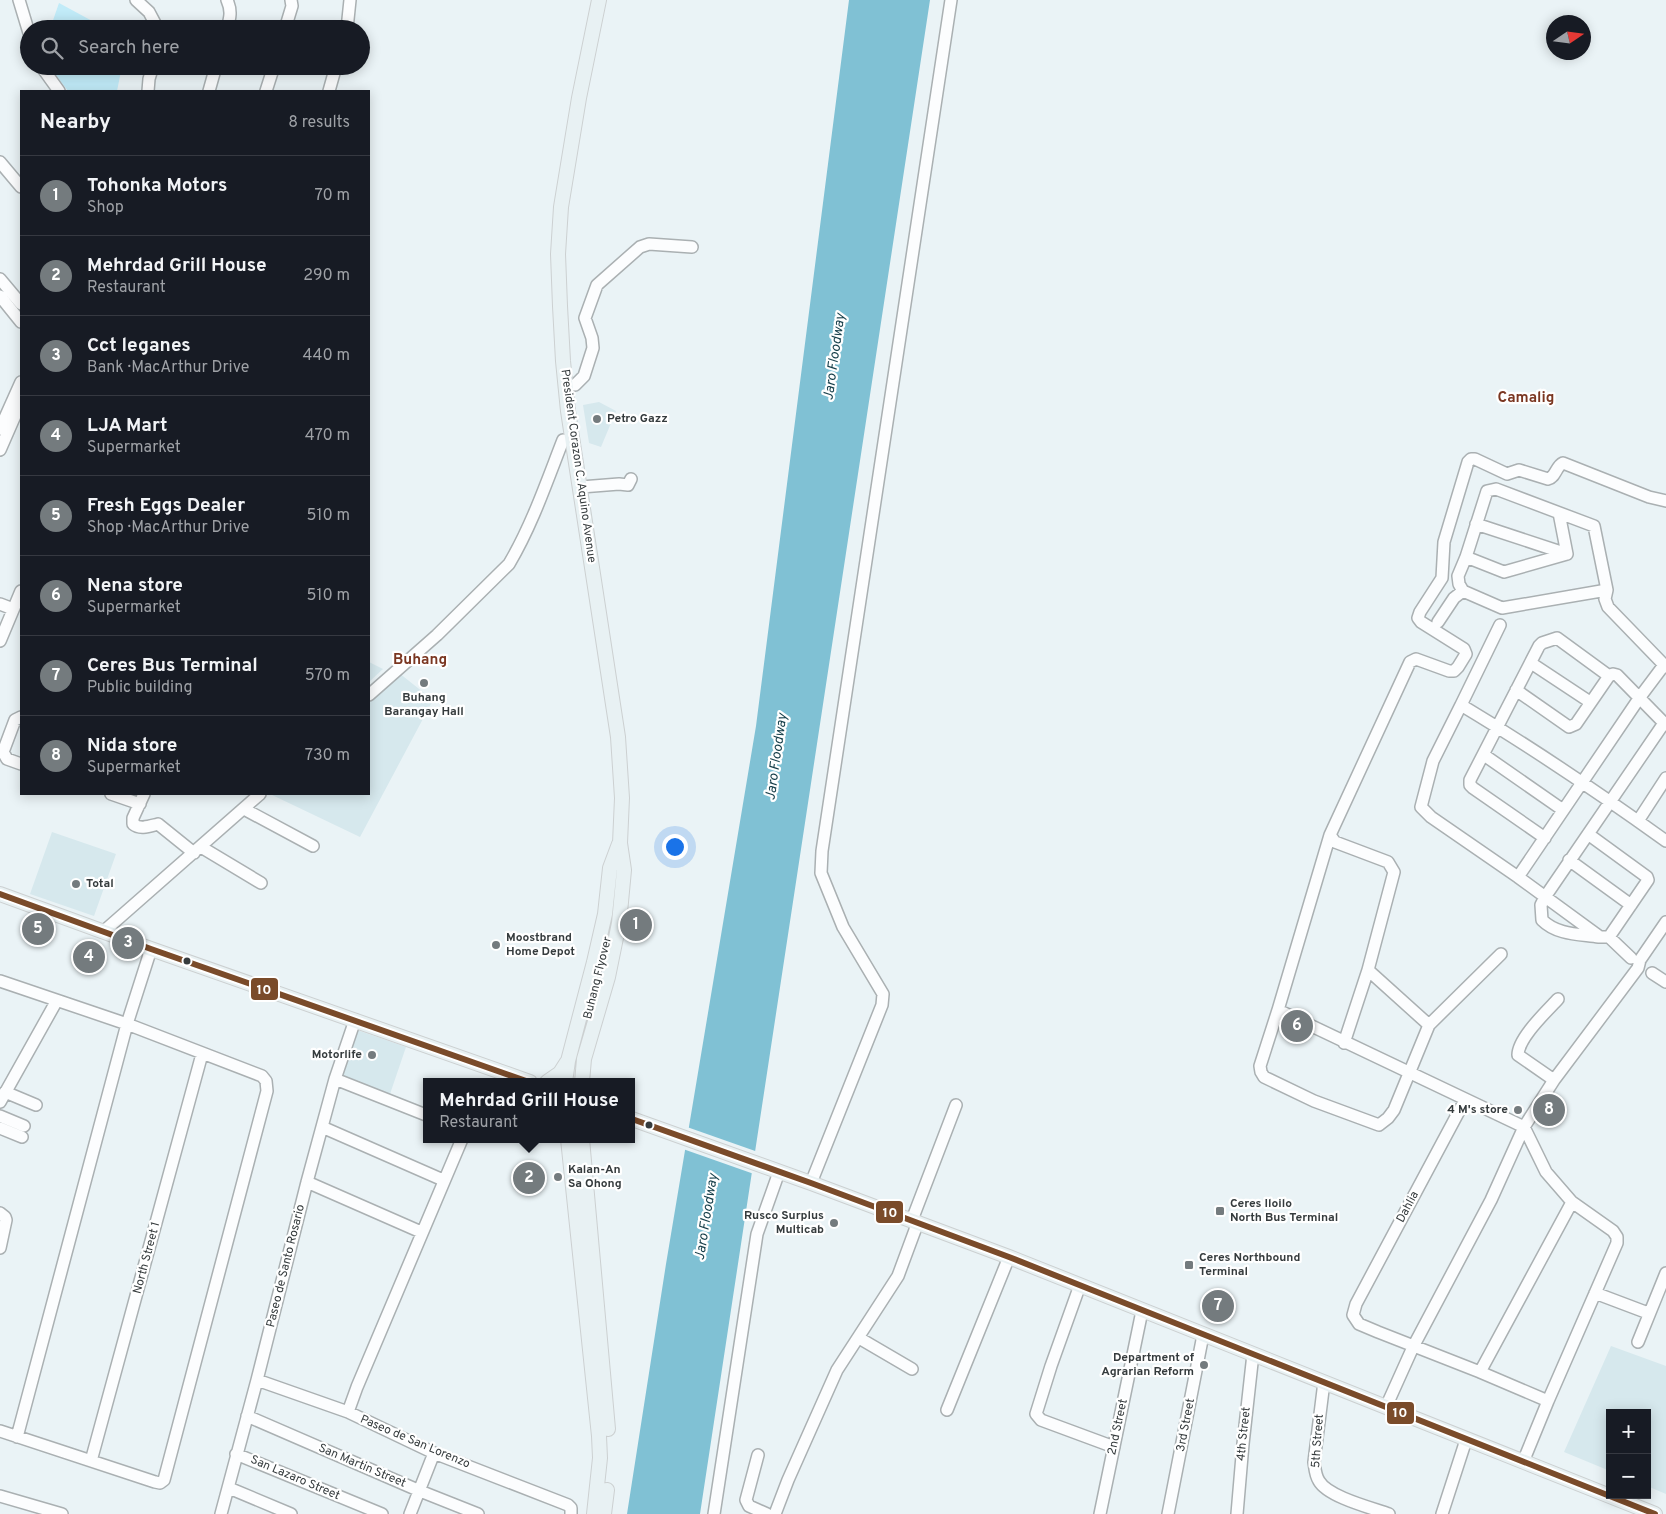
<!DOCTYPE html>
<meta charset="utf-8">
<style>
body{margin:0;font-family:Overpass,sans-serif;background:#20242c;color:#f1f3f6}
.controls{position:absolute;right:15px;bottom:15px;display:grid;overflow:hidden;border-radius:0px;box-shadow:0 2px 12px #0003}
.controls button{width:45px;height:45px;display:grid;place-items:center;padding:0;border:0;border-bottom:1px solid #363941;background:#171b24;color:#f1f3f6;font:25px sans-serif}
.compass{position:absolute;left:1546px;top:15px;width:45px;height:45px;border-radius:50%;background:#171b24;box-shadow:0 2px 12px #0003;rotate:77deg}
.you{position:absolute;left:674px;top:846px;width:18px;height:18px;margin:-12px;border:4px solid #fff;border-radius:50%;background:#1a73e8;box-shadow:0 0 0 8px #1a73e833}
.badge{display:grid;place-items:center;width:32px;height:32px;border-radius:50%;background:#747b7e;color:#fff;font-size:16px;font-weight:700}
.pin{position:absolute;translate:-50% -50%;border:2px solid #fff;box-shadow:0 1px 5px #0006}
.popup{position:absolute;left:423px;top:1078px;width:212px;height:65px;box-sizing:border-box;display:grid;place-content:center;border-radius:0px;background:#171b24;filter:drop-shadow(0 1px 4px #0005);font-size:16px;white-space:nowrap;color:#9ea1a6}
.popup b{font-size:19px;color:#f1f3f6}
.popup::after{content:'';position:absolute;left:50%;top:100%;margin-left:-10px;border:10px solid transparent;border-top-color:#171b24}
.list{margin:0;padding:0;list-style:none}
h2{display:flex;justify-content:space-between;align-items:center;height:65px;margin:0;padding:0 20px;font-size:21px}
h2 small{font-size:16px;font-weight:400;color:#9ea1a6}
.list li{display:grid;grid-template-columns:32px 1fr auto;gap:15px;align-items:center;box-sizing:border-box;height:80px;padding:0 20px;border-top:1px solid #363941}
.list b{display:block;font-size:19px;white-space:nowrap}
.list p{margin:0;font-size:16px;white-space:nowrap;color:#9ea1a6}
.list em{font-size:16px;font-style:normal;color:#9ea1a6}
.icon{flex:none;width:28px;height:28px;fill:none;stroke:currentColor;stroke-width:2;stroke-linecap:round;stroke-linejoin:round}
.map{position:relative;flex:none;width:1666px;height:1514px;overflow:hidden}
.search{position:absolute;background:#171b24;box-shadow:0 2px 12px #0003;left:20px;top:20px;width:350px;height:55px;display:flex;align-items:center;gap:12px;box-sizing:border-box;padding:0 18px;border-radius:28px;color:#9ea1a6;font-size:19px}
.panel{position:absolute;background:#171b24;box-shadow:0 2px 12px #0003;left:20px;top:90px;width:350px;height:705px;border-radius:0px}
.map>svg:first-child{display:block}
.built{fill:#d6e8ed}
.green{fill:#c1ebf8}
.water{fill:#80c1d4}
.pier{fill:#eaf3f6}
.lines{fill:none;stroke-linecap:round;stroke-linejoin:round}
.minor-casing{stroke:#aab0b2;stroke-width:14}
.major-casing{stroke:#ccd0d1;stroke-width:16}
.minor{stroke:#fcfdfe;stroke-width:11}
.major{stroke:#e8f1f3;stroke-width:14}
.bus-1-casing{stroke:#fff;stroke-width:10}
.bus-1{stroke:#7a4b2a;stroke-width:6}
.poi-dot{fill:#747b7e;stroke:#fff;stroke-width:2}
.bus-dot{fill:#353b3d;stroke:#fff;stroke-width:2}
.labels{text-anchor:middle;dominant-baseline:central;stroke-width:4.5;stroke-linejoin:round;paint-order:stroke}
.poi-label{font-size:12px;font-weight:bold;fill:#353b3d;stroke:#fff;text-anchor:start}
.street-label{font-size:12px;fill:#353b3d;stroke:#fff}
.water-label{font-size:14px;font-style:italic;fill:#153e49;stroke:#fff}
.quarter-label{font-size:15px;font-weight:bold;fill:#7a3621;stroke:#fff}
.line-badge{stroke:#fff;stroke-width:2}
.badge-label{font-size:14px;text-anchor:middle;font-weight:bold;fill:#fff}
</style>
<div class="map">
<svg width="1666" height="1514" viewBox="0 0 1666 1514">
<rect width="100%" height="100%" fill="#eaf3f6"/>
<path class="built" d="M599 402 616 411 601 447 589 443 583 405Z
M369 662 383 669 369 682Z
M399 673 433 700 360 837 270 794H369V701Z
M52 832 116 854 94 916 30 894Z
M357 1030 406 1047 390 1094 341 1077Z
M1611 1346 1666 1366V1494L1647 1486V1413H1610V1471L1564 1452Z"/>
<path class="green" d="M59 3 107 29H50Z
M49 66H122L117 91H68Z"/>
<path class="water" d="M849 0H930L700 1514H627L666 1264 756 726Z"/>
<path class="pier" d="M687 1127 758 1152 754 1174 683 1149Z"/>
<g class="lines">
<g class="minor-casing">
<path id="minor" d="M19 0 29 33
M136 0 149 12 158 29
M227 29C230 18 232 11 227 0
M285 29 292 6 291 0
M347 29 350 0
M41 66 59 91
M148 91 149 79 153 66
M209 91 216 66
M266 91 274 66
M329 91 336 66
M0 162 21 187
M0 279 21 304
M0 296 21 322
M575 385 584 376 593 348 592 338 585 318 597 285 640 247 649 244 692 247
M0 429 21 382
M0 450 21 402
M581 487 619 484 628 485 631 479
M1476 524 1567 554
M1466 557 1504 572 1567 554 1559 513
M1607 590 1502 608 1463 591 1459 584 1458 576 1466 557 1487 491 1496 489 1594 526 1607 590 1605 599 1608 607 1666 667
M0 604 13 609
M1438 622 1454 598 1463 591
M0 641 21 591
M1531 663 1590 702
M1516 690 1569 727 1576 724 1609 676
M369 695 437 635 509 564C532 525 547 481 563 440
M1461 705 1500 625
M21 717 15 720 3 752 7 759 21 764
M1484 755 1563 810
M111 794 140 804
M144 794 133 818V824C140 830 150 826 158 824L194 853
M244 809 313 846
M1638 821 1666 778
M1588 834 1647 877 1648 880 1609 937
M1330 835 1335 842 1388 862 1394 872 1368 970 1429 1025
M1545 838 1473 788 1470 785V780L1539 646 1542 643 1557 638 1609 676 1613 674 1617 675 1666 725
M201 847 261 883
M1569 860 1631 905
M1518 877 1431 817 1421 807 1433 761 1461 705C1531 747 1599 793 1666 841
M103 932 260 794
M1599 937C1579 934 1557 935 1542 920L1541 905 1545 897 1664 723
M1631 958 1609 937H1600L1518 877 1640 697 1664 665
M1652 973 1666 982
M0 981 127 1024 262 1076 266 1081 267 1091 164 1480 160 1483 155 1482 0 1431
M1278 1010 1260 1066 1261 1072 1264 1077 1314 1101 1379 1125 1388 1118 1394 1110 1429 1025 1501 954
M1344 1043 1368 970
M335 1079 426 1115
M1554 1080 1518 1055C1518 1038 1547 1011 1558 999
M5 1092 36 1105
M1465 1100 1356 1304 1353 1315 1359 1324 1378 1332 1480 1372 1548 1401
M0 1102 56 1002
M0 1116 24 1126
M322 1127 443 1180
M0 1128 22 1137
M307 1182 421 1232
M811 1183 882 1005 883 994 843 927 821 873 822 851 951 0
M0 1213 5 1217 6 1220 0 1248
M912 1220 956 1105
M1080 1285 1051 1366 1036 1414 1041 1420 1114 1447
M1595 1293 1648 1313
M859 1338 912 1369
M1638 1342 1666 1273
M1480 1372 1572 1202
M257 1380 348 1412 434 1453 568 1505 571 1508V1514
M1324 1382 1314 1462C1315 1468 1315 1475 1319 1481 1328 1497 1372 1508 1389 1514
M1386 1407 1413 1347 1491 1200 1524 1127 1554 1080 1638 968 1640 960 1666 922
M947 1410 1009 1257
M348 1412 357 1387 462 1139
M247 1416 420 1491 478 1514
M17 1437 127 1024 151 949
M236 1454 382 1514
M758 1455 746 1500 749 1506 767 1514
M91 1461 202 1054
M1523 1462 1548 1401 1617 1243V1237L1613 1231 1572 1202 1546 1172 1524 1127 1278 1010 1330 835 1410 662 1416 659 1449 671H1454L1458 667 1466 654 1464 649 1421 622 1418 618 1420 612 1442 578 1444 542 1468 462 1471 459H1475L1507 474 1519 470 1548 479C1556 477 1556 466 1563 463L1649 497 1666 501
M229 1488 291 1514
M0 1496 62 1514
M221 1514 257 1380 307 1182 335 1079 355 1020
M410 1514 434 1453
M714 1514 757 1234 779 1172
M775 1514 788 1480 837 1370 898 1276 918 1222
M1100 1514 1142 1311
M1168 1514 1203 1335
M1237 1514 1243 1444 1253 1354
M1442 1514 1466 1440"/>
</g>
<g class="major-casing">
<path id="major" d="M0 894 151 949 530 1082
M547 1082 560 1073 567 1062
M565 1082 568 1061 594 962 605 914 610 868 619 844
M582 1082 584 1059 608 977 619 923 624 870 620 843 622 798 618 737 568 411 563 361 560 306 558 254 561 207 579 98 599 0
M632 1119 811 1183 1009 1257 1655 1514
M568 1139 599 1436 600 1458 594 1514
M582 1139 608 1429
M604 1514 607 1490"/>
</g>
<use href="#minor" class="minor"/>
<use href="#major" class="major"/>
<g class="bus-1-casing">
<path id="bus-1" d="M0 894 151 949 529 1082
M632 1119 811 1183 1009 1257 1655 1514"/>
</g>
<use href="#bus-1" class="bus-1"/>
</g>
<g class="poi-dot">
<circle cx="597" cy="419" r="5"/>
<circle cx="424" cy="683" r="5"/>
<circle cx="76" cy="884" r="5"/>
<circle cx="496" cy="945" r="5"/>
<circle cx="372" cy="1055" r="5"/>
<circle cx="1518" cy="1110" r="5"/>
<circle cx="558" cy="1177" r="5"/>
<rect x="1215" y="1206" width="10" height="10" rx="2.5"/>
<circle cx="834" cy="1223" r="5"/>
<rect x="1184" y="1260" width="10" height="10" rx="2.5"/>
<circle cx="1204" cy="1365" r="5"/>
</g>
<g class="bus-dot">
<circle cx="187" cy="961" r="4.5"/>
<circle cx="649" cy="1125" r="4.5"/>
</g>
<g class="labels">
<g class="poi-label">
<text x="607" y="419">Petro Gazz</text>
<text x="424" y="698" text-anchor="middle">Buhang<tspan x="424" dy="14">Barangay Hall</tspan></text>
<text x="86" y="884">Total</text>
<text x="506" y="938">Moostbrand<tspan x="506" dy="14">Home Depot</tspan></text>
<text x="362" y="1055" text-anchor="end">Motorlife</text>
<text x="1508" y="1110" text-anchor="end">4 M's store</text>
<text x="568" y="1170">Kalan-An<tspan x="568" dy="14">Sa Ohong</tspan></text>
<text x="1230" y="1204">Ceres Iloilo<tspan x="1230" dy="14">North Bus Terminal</tspan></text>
<text x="824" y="1216" text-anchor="end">Rusco Surplus<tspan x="824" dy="14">Multicab</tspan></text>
<text x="1199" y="1258">Ceres Northbound<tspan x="1199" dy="14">Terminal</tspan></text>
<text x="1194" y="1358" text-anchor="end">Department of<tspan x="1194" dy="14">Agrarian Reform</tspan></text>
</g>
<g class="street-label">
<text transform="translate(578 466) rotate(82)">President Corazon C. Aquino Avenue</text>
<text transform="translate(598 978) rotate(-76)">Buhang Flyover</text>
<text transform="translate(1408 1207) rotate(-62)">Dahlia</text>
<text transform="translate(147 1258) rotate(-75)">North Street 1</text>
<text transform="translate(286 1266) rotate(-76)">Paseo de Santo Rosario</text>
<text transform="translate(1186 1425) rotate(-79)">3rd Street</text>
<text transform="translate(1118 1427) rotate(-78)">2nd Street</text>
<text transform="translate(1244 1434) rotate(-84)">4th Street</text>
<text transform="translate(1318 1441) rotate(-86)">5th Street</text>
<text transform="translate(415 1442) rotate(23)">Paseo de San Lorenzo</text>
<text transform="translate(362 1466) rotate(23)">San Martin Street</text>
<text transform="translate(295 1478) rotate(23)">San Lazaro Street</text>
</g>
<g class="water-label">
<text transform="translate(835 357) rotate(-82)">Jaro Floodway</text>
<text transform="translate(777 757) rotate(-82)">Jaro Floodway</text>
<text transform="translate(707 1217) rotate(-81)">Jaro Floodway</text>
</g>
<g class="quarter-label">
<text x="1526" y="398">Camalig</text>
<text x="420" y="660">Buhang</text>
</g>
</g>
<g class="line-badge">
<rect x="250" y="977" width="29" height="24" rx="5" fill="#7a4b2a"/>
<rect x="875" y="1200" width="29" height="24" rx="5" fill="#7a4b2a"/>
<rect x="1386" y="1401" width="29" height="24" rx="5" fill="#7a4b2a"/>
</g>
<g class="badge-label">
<text x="264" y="994">10</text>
<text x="890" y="1217">10</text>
<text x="1400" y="1417">10</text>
</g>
</svg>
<div class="controls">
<button>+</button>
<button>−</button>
</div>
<svg class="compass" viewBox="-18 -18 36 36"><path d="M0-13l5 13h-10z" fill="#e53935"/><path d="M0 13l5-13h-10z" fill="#9ea1a6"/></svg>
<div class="you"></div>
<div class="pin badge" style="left:636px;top:925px">1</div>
<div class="pin badge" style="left:529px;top:1178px">2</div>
<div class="popup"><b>Mehrdad Grill House</b>Restaurant</div>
<div class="pin badge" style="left:128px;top:943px">3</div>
<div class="pin badge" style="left:89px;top:957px">4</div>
<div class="pin badge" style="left:38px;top:929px">5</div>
<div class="pin badge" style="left:1297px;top:1026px">6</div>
<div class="pin badge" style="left:1218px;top:1306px">7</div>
<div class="pin badge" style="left:1549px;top:1110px">8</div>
<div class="search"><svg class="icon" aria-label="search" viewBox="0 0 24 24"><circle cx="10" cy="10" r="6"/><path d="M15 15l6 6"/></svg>Search here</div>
<section class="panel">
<h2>Nearby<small>8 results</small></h2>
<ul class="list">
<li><span class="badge">1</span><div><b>Tohonka Motors</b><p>Shop</p></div><em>70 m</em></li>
<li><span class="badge">2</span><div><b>Mehrdad Grill House</b><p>Restaurant</p></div><em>290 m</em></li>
<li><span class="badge">3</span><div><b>Cct leganes</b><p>Bank · MacArthur Drive</p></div><em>440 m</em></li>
<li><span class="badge">4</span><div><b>LJA Mart</b><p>Supermarket</p></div><em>470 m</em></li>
<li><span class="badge">5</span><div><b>Fresh Eggs Dealer</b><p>Shop · MacArthur Drive</p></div><em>510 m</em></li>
<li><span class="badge">6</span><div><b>Nena store</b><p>Supermarket</p></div><em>510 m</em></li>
<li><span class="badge">7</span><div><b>Ceres Bus Terminal</b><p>Public building</p></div><em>570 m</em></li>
<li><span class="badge">8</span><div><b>Nida store</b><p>Supermarket</p></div><em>730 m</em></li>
</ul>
</section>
</div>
